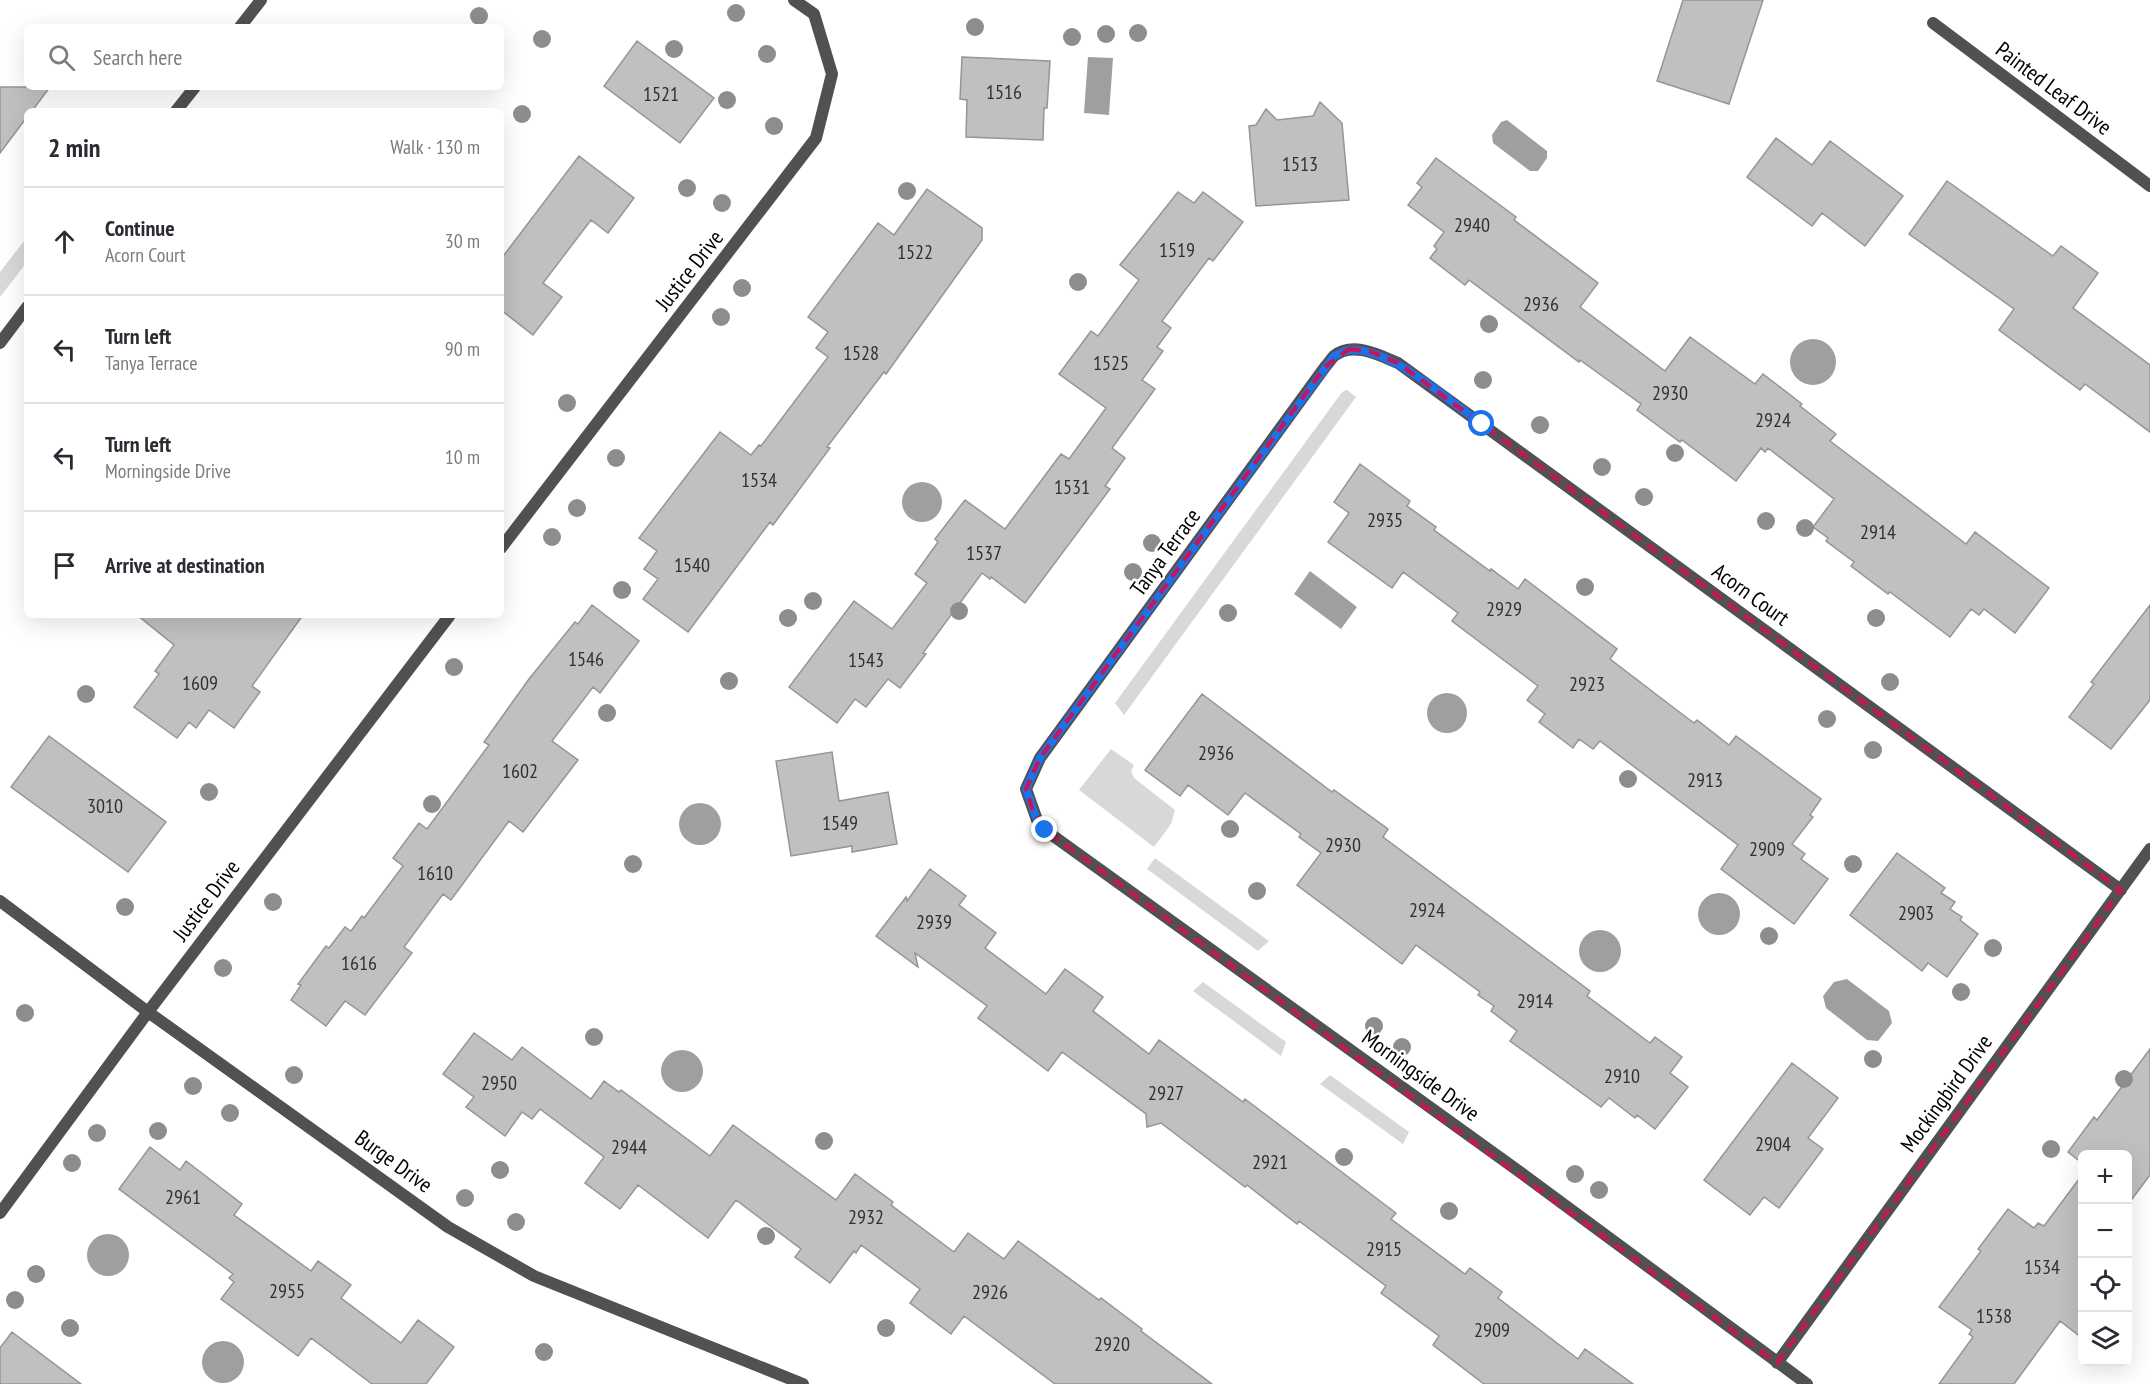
<!DOCTYPE html>
<meta charset="utf-8">
<style>
body{margin:0;font-family:"PT Sans Narrow",sans-serif;background:#f2f2f3;color:#2b2b33}
.controls{position:absolute;right:18px;bottom:18px;display:grid;overflow:hidden;border-radius:9px;box-shadow:0 6px 24px #0002}
.controls button{width:54px;height:54px;display:grid;place-items:center;padding:0;border:0;border-bottom:2px solid #e1e1e2;background:#fff;color:#2b2b33;font:30px sans-serif}
.stop{position:absolute;width:18px;height:18px;margin:-14px;border:4px solid #1a73e8;border-radius:50%;background:#fff}
.stop.end{background:#1a73e8;border-color:#fff;box-shadow:0 2px 6px #0008}
.list{margin:0;padding:0;list-style:none}
h2{display:flex;justify-content:space-between;align-items:center;height:78px;margin:0;padding:0 24px;font-size:26px}
h2 small{font-size:20px;font-weight:400;color:#7c7c81}
.list li{display:grid;grid-template-columns:39px 1fr auto;gap:18px;align-items:center;box-sizing:border-box;height:108px;padding:0 24px;border-top:2px solid #e1e1e2}
.list b{display:block;font-size:22px;white-space:nowrap}
.list p{margin:0;font-size:20px;white-space:nowrap;color:#7c7c81}
.list em{font-size:20px;font-style:normal;color:#7c7c81}
.icon{flex:none;width:33px;height:33px;fill:none;stroke:currentColor;stroke-width:2;stroke-linecap:round;stroke-linejoin:round}
.map{position:relative;flex:none;width:2150px;height:1384px;overflow:hidden}
.search{position:absolute;background:#fff;box-shadow:0 6px 24px #0002;left:24px;top:24px;width:480px;height:66px;display:flex;align-items:center;gap:15px;box-sizing:border-box;padding:0 21px;border-radius:9px;color:#7c7c81;font-size:22px}
.panel{position:absolute;background:#fff;box-shadow:0 6px 24px #0002;left:24px;top:108px;width:480px;height:510px;border-radius:9px}
.map>svg:first-child{display:block}
.green{fill:#d8d8d8}
.water{fill:#9f9f9f}
.building{fill:#c0c0c0;stroke:#959595;stroke-width:1.5}
.lines{fill:none;stroke-linecap:round;stroke-linejoin:round}
.street{stroke:#515151;stroke-width:12}
.tree{fill:#8d8d8d}
.route{stroke:#1a73e8;stroke-width:8}
.marked{fill:none;stroke:#c2185b;stroke-width:4.5;stroke-dasharray:12 8;stroke-linejoin:round}
.labels{text-anchor:middle;dominant-baseline:central;stroke-width:5;stroke-linejoin:round;paint-order:stroke}
.number-label{font-size:20px;fill:#303030}
.street-label{font-size:22px;fill:#000;stroke:#fff}
</style>
<div class="map">
<svg width="2150" height="1384" viewBox="0 0 2150 1384">
<rect width="100%" height="100%" fill="#fff"/>
<path class="green" d="M27 237V262L0 297V272Z
M1347 390 1356 397 1124 715 1115 703 1342 392Z
M1111 749 1134 765 1131 771 1134 778 1175 810 1171 824 1154 847 1079 790Z
M1155 858 1269 941 1258 951 1147 869Z
M1203 982 1286 1042 1281 1056 1193 991Z
M1330 1075 1409 1132 1403 1144 1320 1084Z"/>
<path class="water" d="M1088 57 1113 58 1109 115 1084 113Z
M1507 120 1547 151V158L1538 171H1530L1493 143 1492 135 1501 122Z
M1790 362a23 23 0 1 1 46 0a23 23 0 1 1-46 0Z
M902 502a20 20 0 1 1 40 0a20 20 0 1 1-40 0Z
M1310 571 1357 607 1341 629 1294 594Z
M1427 713a20 20 0 1 1 40 0a20 20 0 1 1-40 0Z
M679 824a21 21 0 1 1 42 0a21 21 0 1 1-42 0Z
M1698 914a21 21 0 1 1 42 0a21 21 0 1 1-42 0Z
M1579 951a21 21 0 1 1 42 0a21 21 0 1 1-42 0Z
M1847 979 1889 1011 1892 1023 1878 1041 1867 1040 1826 1008 1823 996 1834 982Z
M661 1071a21 21 0 1 1 42 0a21 21 0 1 1-42 0Z
M87 1255a21 21 0 1 1 42 0a21 21 0 1 1-42 0Z
M202 1362a21 21 0 1 1 42 0a21 21 0 1 1-42 0Z"/>
<path class="building" d="M1683 0H1763L1729 104 1657 81Z
M637 41 714 98 680 143 604 86Z
M962 57 1050 61 1047 108H1044L1043 140 966 137 967 100 960 99Z
M0 87H50L32 111H27V117L0 153Z
M1320 102 1342 123 1349 200 1256 206 1249 126 1256 125 1266 109 1277 120 1313 116Z
M1776 138 1812 165 1830 141 1903 196 1865 246 1822 213 1812 226 1747 177Z
M579 156 634 198 608 233 591 220 543 283 562 297 533 335 501 310V259Z
M1436 158 1516 217 1514 220 1598 283 1580 307 1665 371 1690 337 1755 384 1763 374 1802 404 1800 406 1836 434 1830 441 1966 544 1975 532 2049 588 2015 633 1984 609 1979 615 1971 609 1950 637 1890 592 1888 594 1851 566 1854 562 1826 541 1828 538 1813 527 1834 499 1768 448 1765 452 1761 448 1736 481 1682 440 1680 442 1637 410 1641 404 1580 360 1579 362 1469 280 1465 285 1430 258 1437 249 1434 246 1444 232 1408 205 1422 187 1417 183Z
M1947 181 2053 256 2061 246 2098 273 2073 308 2150 365V432L2085 384 2080 390 1999 330 2014 309 1909 234Z
M927 189 982 228V240L886 374 884 372 827 447 830 448 773 525 770 522 688 632 643 599 658 579 644 569 657 551 639 538 720 432 751 455 759 445 761 446 828 357 816 348 828 332 808 317 878 223 894 235Z
M1178 192 1194 203 1203 192 1243 222 1213 261 1209 258 1162 321 1171 328 1157 347 1163 351 1142 380 1155 389 1112 448 1125 458 1105 486 1110 489 1025 603 991 577 990 579 982 573 923 653 926 654 900 688 888 679 866 707 855 699 837 723 789 687 854 601 892 629 927 583 915 574 938 542 935 539 965 500 1005 529 1061 454 1069 459 1106 408 1059 374 1091 331 1098 336 1139 280 1120 265Z
M1360 464 1410 501 1407 506 1436 527 1434 530 1490 571 1491 569 1518 589 1525 579 1617 649 1610 659 1678 711 1694 723 1697 720 1729 745 1736 736 1821 799 1810 815 1813 817 1792 844 1805 854 1801 859 1828 879 1794 924 1721 869 1738 845 1600 741 1593 749 1579 739 1573 748 1539 722 1545 714 1527 700 1538 686 1452 621 1458 613 1403 572 1392 588 1328 542 1349 513 1334 502Z
M592 605 639 641 600 693 593 687 552 741 578 760 523 832 509 821 451 900 443 894 404 947 412 953 365 1015 345 1001 326 1026 291 1000 301 985 298 984 326 946 329 948 345 927 351 931 362 916 364 918 403 866 393 858 419 823 427 829 489 745 484 742 529 679 575 622 578 624Z
M2150 605V700L2111 749 2069 717 2094 684 2091 682Z
M137 615H303L252 686 260 692 234 728 209 710 196 728 189 722 177 738 134 707 159 674 155 671 174 645Z
M1202 694 1332 792 1334 790 1388 829 1383 837 1590 991 1587 996 1650 1043 1655 1037 1682 1057 1670 1073 1688 1087 1655 1129 1637 1115 1635 1118 1609 1098 1601 1107 1510 1041 1517 1031 1491 1011 1494 1006 1478 995 1480 992 1416 945 1402 964 1297 885 1321 853 1299 837 1301 834 1245 793 1228 815 1188 785 1180 796 1145 770Z
M49 736 166 822 128 872 11 787Z
M832 752 839 801 888 792 897 844 852 852V846L791 856 776 761Z
M1897 853 1945 888 1941 893 1955 902 1950 909 1962 917 1960 920 1978 934 1947 977 1928 963 1922 971 1850 915Z
M930 869 966 896 959 905 996 933 985 948 1046 994 1065 969 1103 997 1093 1011 1149 1054 1159 1040 1243 1102 1245 1099 1396 1213 1391 1219 1465 1274 1470 1268 1502 1292 1498 1298 1578 1359 1585 1349 1633 1384H1484L1433 1345 1439 1336 1381 1293 1386 1286 1299 1221 1297 1224 1247 1185 1245 1187 1161 1123 1147 1127 1146 1114 1062 1052 1048 1071 978 1018 987 1006 915 953 918 967 876 936 906 897 907 901Z
M474 1033 512 1060 522 1047 591 1099 604 1081 619 1092 621 1090 710 1156 733 1125 836 1200 855 1174 893 1202 891 1205 954 1252 968 1233 1004 1259 1018 1241 1099 1300 1101 1298 1142 1329 1141 1331 1212 1384H1055L964 1316 951 1334 910 1303 920 1289 861 1245 856 1253 854 1251 830 1283 795 1257 801 1249 736 1200 708 1238 638 1185 620 1209 585 1183 604 1157 540 1109 532 1119 522 1112 505 1136 466 1107 474 1097 443 1074Z
M2150 1049V1175L2132 1199 2127 1196V1155H2082V1163L2068 1152 2094 1117 2097 1120Z
M1792 1063 1838 1098 1808 1138 1823 1149 1779 1208 1764 1197 1750 1215 1704 1180Z
M150 1147 180 1170 186 1161 242 1204 234 1215 311 1271 318 1261 351 1285 341 1298 401 1343 418 1320 454 1347 426 1384H372L311 1338 298 1356 221 1299 234 1282 229 1278 233 1274 119 1189Z
M2082 1175V1338L2060 1321 2014 1384H1939L1973 1337 1969 1334 1972 1330 1939 1307 1981 1251 1978 1249 2008 1209 2034 1228 2038 1223 2044 1226Z
M12 1332 81 1384H0V1348Z"/>
<g class="lines">
<path class="street" d="M1933 23 2150 186
M240 27 261 0
M176 111 195 87
M0 343 27 307
M501 548 816 138 832 74 814 14 794 0
M0 901 148 1012 448 1227 534 1276 803 1384
M0 1213 148 1012 450 615
M1777 1363 2150 849
M1807 1384 1524 1175 1045 830 1037 820 1026 789 1040 758 1325 367C1328 364 1331 359 1334 356 1353 341 1379 355 1398 363L2121 890"/>
</g>
<g class="tree">
<circle cx="736" cy="13" r="9"/>
<circle cx="479" cy="16" r="9"/>
<circle cx="975" cy="27" r="9"/>
<circle cx="1138" cy="33" r="9"/>
<circle cx="1106" cy="34" r="9"/>
<circle cx="1072" cy="37" r="9"/>
<circle cx="542" cy="39" r="9"/>
<circle cx="674" cy="49" r="9"/>
<circle cx="767" cy="54" r="9"/>
<circle cx="727" cy="100" r="9"/>
<circle cx="522" cy="114" r="9"/>
<circle cx="774" cy="126" r="9"/>
<circle cx="687" cy="188" r="9"/>
<circle cx="907" cy="191" r="9"/>
<circle cx="722" cy="203" r="9"/>
<circle cx="1078" cy="282" r="9"/>
<circle cx="742" cy="288" r="9"/>
<circle cx="721" cy="317" r="9"/>
<circle cx="1489" cy="324" r="9"/>
<circle cx="1483" cy="380" r="9"/>
<circle cx="567" cy="403" r="9"/>
<circle cx="1540" cy="425" r="9"/>
<circle cx="1675" cy="453" r="9"/>
<circle cx="616" cy="458" r="9"/>
<circle cx="1602" cy="467" r="9"/>
<circle cx="1644" cy="497" r="9"/>
<circle cx="577" cy="508" r="9"/>
<circle cx="1766" cy="521" r="9"/>
<circle cx="1805" cy="528" r="9"/>
<circle cx="552" cy="537" r="9"/>
<circle cx="1152" cy="543" r="9"/>
<circle cx="1133" cy="572" r="9"/>
<circle cx="1585" cy="587" r="9"/>
<circle cx="622" cy="590" r="9"/>
<circle cx="813" cy="601" r="9"/>
<circle cx="959" cy="611" r="9"/>
<circle cx="1228" cy="613" r="9"/>
<circle cx="788" cy="618" r="9"/>
<circle cx="1876" cy="618" r="9"/>
<circle cx="454" cy="667" r="9"/>
<circle cx="729" cy="681" r="9"/>
<circle cx="1890" cy="682" r="9"/>
<circle cx="86" cy="694" r="9"/>
<circle cx="607" cy="713" r="9"/>
<circle cx="1827" cy="719" r="9"/>
<circle cx="1873" cy="750" r="9"/>
<circle cx="1628" cy="779" r="9"/>
<circle cx="209" cy="792" r="9"/>
<circle cx="432" cy="804" r="9"/>
<circle cx="1230" cy="829" r="9"/>
<circle cx="633" cy="864" r="9"/>
<circle cx="1853" cy="864" r="9"/>
<circle cx="1257" cy="891" r="9"/>
<circle cx="273" cy="902" r="9"/>
<circle cx="125" cy="907" r="9"/>
<circle cx="1769" cy="936" r="9"/>
<circle cx="1993" cy="948" r="9"/>
<circle cx="223" cy="968" r="9"/>
<circle cx="1961" cy="992" r="9"/>
<circle cx="25" cy="1013" r="9"/>
<circle cx="1374" cy="1026" r="9"/>
<circle cx="594" cy="1037" r="9"/>
<circle cx="1402" cy="1047" r="9"/>
<circle cx="1873" cy="1059" r="9"/>
<circle cx="294" cy="1075" r="9"/>
<circle cx="2124" cy="1079" r="9"/>
<circle cx="193" cy="1086" r="9"/>
<circle cx="230" cy="1113" r="9"/>
<circle cx="158" cy="1131" r="9"/>
<circle cx="97" cy="1133" r="9"/>
<circle cx="824" cy="1141" r="9"/>
<circle cx="2051" cy="1149" r="9"/>
<circle cx="1344" cy="1157" r="9"/>
<circle cx="72" cy="1163" r="9"/>
<circle cx="500" cy="1170" r="9"/>
<circle cx="1575" cy="1174" r="9"/>
<circle cx="1599" cy="1190" r="9"/>
<circle cx="465" cy="1198" r="9"/>
<circle cx="1449" cy="1211" r="9"/>
<circle cx="516" cy="1222" r="9"/>
<circle cx="766" cy="1236" r="9"/>
<circle cx="36" cy="1274" r="9"/>
<circle cx="15" cy="1300" r="9"/>
<circle cx="70" cy="1328" r="9"/>
<circle cx="886" cy="1328" r="9"/>
<circle cx="544" cy="1352" r="9"/>
</g>
<g class="lines">
<path class="route" d="M1045 830 1037 820 1026 789 1040 758 1334 356C1339 354 1345 350 1351 350 1391 348 1449 401 1482 424"/>
</g>
<path class="marked" d="M1349 349 1369 351 1398 363 2121 890 1777 1363 1045 830 1032 808 1026 789 1040 758 1325 367Z"/>
<g class="labels">
<g class="number-label">
<text x="1004" y="92">1516</text>
<text x="661" y="94">1521</text>
<text x="1300" y="164">1513</text>
<text x="1472" y="225">2940</text>
<text x="1177" y="250">1519</text>
<text x="915" y="252">1522</text>
<text x="1541" y="304">2936</text>
<text x="861" y="353">1528</text>
<text x="1111" y="363">1525</text>
<text x="1670" y="393">2930</text>
<text x="1773" y="420">2924</text>
<text x="759" y="480">1534</text>
<text x="1072" y="487">1531</text>
<text x="1385" y="520">2935</text>
<text x="1878" y="532">2914</text>
<text x="984" y="553">1537</text>
<text x="692" y="565">1540</text>
<text x="1504" y="609">2929</text>
<text x="586" y="659">1546</text>
<text x="866" y="660">1543</text>
<text x="200" y="683">1609</text>
<text x="1587" y="684">2923</text>
<text x="1216" y="753">2936</text>
<text x="520" y="771">1602</text>
<text x="1705" y="780">2913</text>
<text x="105" y="806">3010</text>
<text x="840" y="823">1549</text>
<text x="1343" y="845">2930</text>
<text x="1767" y="849">2909</text>
<text x="435" y="873">1610</text>
<text x="1427" y="910">2924</text>
<text x="1916" y="913">2903</text>
<text x="934" y="922">2939</text>
<text x="359" y="963">1616</text>
<text x="1535" y="1001">2914</text>
<text x="1622" y="1076">2910</text>
<text x="499" y="1083">2950</text>
<text x="1166" y="1093">2927</text>
<text x="1773" y="1144">2904</text>
<text x="629" y="1147">2944</text>
<text x="1270" y="1162">2921</text>
<text x="183" y="1197">2961</text>
<text x="866" y="1217">2932</text>
<text x="1384" y="1249">2915</text>
<text x="2042" y="1267">1534</text>
<text x="287" y="1291">2955</text>
<text x="990" y="1292">2926</text>
<text x="1994" y="1316">1538</text>
<text x="1492" y="1330">2909</text>
<text x="1112" y="1344">2920</text>
</g>
<g class="street-label">
<text transform="translate(2054 88) rotate(37)">Painted Leaf Drive</text>
<text transform="translate(689 270) rotate(-52)">Justice Drive</text>
<text transform="translate(1165 552) rotate(-54)">Tanya Terrace</text>
<text transform="translate(1751 594) rotate(36)">Acorn Court</text>
<text transform="translate(206 900) rotate(-53)">Justice Drive</text>
<text transform="translate(1421 1075) rotate(36)">Morningside Drive</text>
<text transform="translate(1946 1093) rotate(-54)">Mockingbird Drive</text>
<text transform="translate(394 1161) rotate(36)">Burge Drive</text>
</g>
</g>
</svg>
<div class="controls">
<button>+</button>
<button>−</button>
<button><svg class="icon" aria-label="locate" viewBox="0 0 24 24"><circle cx="12" cy="12" r="6"/><path d="M12 2v4M12 18v4M2 12h4M18 12h4"/></svg></button>
<button><svg class="icon" aria-label="layers" viewBox="0 0 24 24"><path d="M12 4l9 5-9 5-9-5zM3 14l9 5 9-5"/></svg></button>
</div>
<div class="stop" style="left:1482px;top:424px"></div>
<div class="stop end" style="left:1045px;top:830px"></div>
<div class="search"><svg class="icon" aria-label="search" viewBox="0 0 24 24"><circle cx="10" cy="10" r="6"/><path d="M15 15l6 6"/></svg>Search here</div>
<section class="panel">
<h2>2 min<small>Walk · 130 m</small></h2>
<ul class="list">
<li><svg class="icon" aria-label="ahead" viewBox="0 0 24 24"><path d="M12 20V5M6 11l6-6 6 6"/></svg><div><b>Continue</b><p>Acorn Court</p></div><em>30 m</em></li>
<li><svg class="icon" aria-label="left" viewBox="0 0 24 24"><path d="M17 20v-9H6M10 6l-5 5 5 5"/></svg><div><b>Turn left</b><p>Tanya Terrace</p></div><em>90 m</em></li>
<li><svg class="icon" aria-label="left" viewBox="0 0 24 24"><path d="M17 20v-9H6M10 6l-5 5 5 5"/></svg><div><b>Turn left</b><p>Morningside Drive</p></div><em>10 m</em></li>
<li><svg class="icon" aria-label="arrive" viewBox="0 0 24 24"><path d="M6 21V4h12l-3 4 3 4H6"/></svg><div><b>Arrive at destination</b></div></li>
</ul>
</section>
</div>
